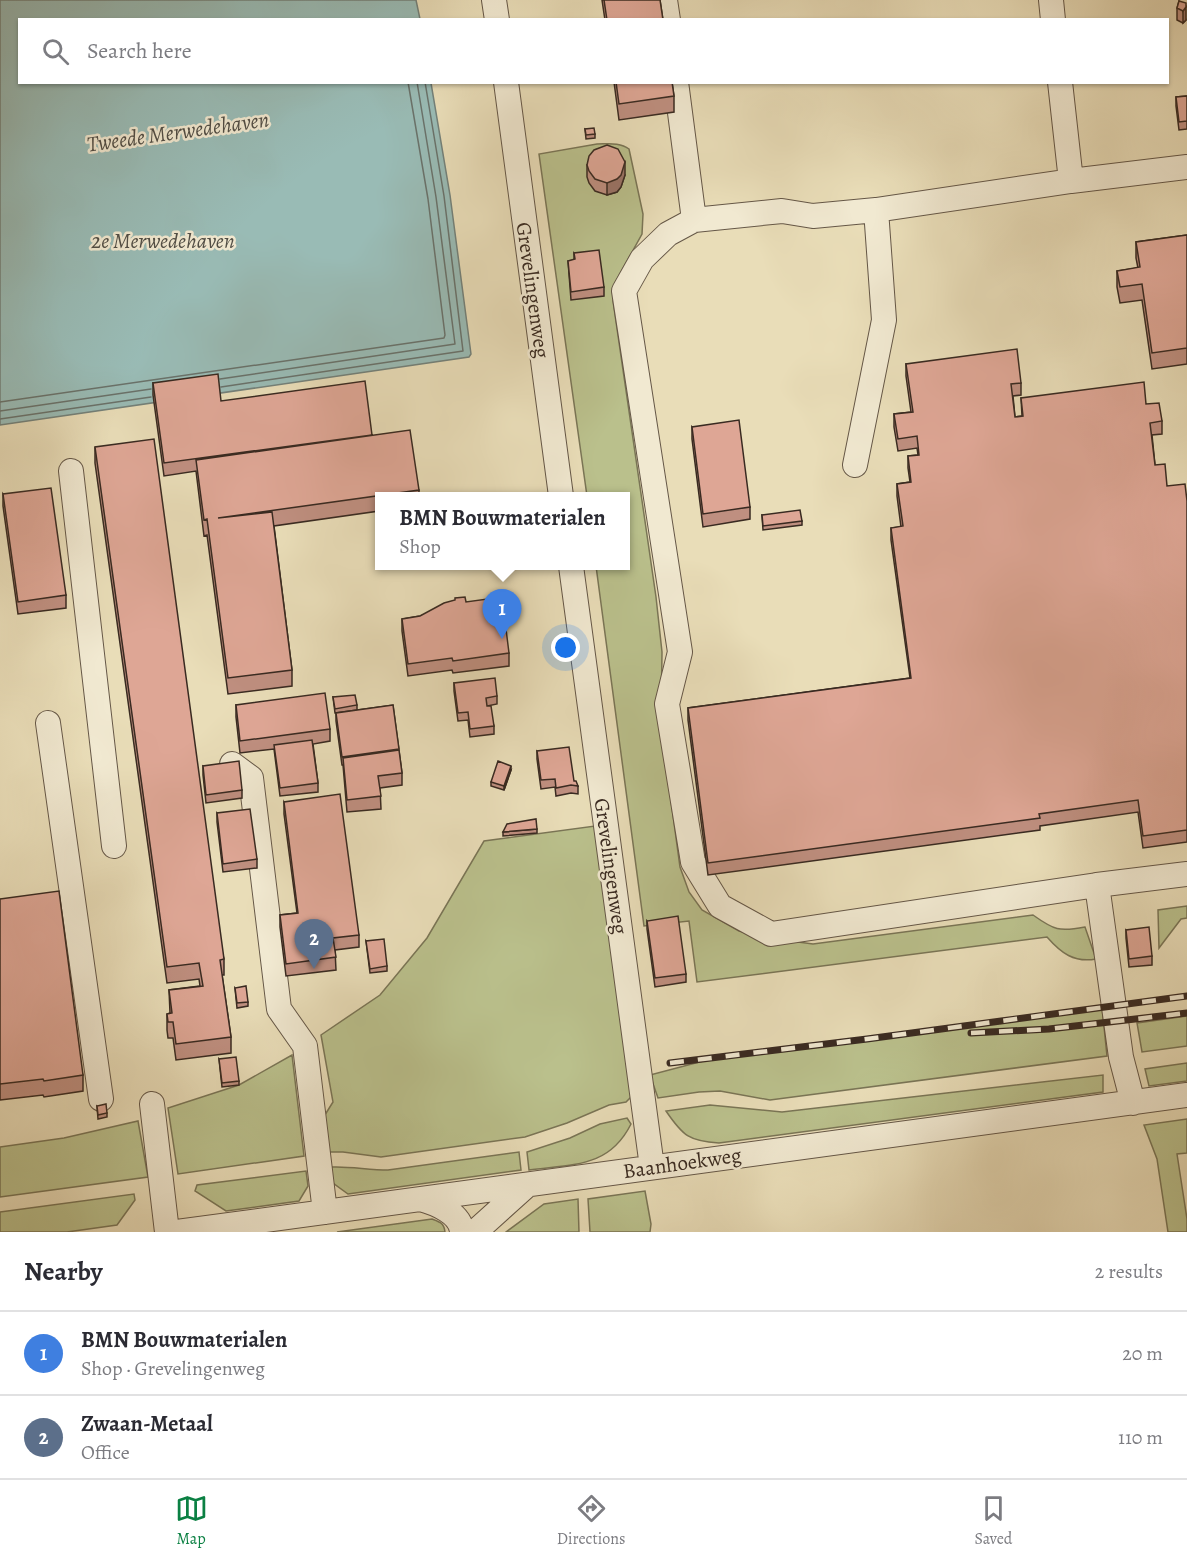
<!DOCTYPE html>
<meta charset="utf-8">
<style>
body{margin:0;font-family:Alegreya,serif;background:#f2f2f3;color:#2b2b33}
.you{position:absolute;left:566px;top:648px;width:21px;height:21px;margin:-15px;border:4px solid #fff;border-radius:50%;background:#1a73e8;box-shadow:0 0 0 9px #1a73e833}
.badge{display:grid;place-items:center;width:39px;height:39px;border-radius:50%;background:#0b8043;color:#fff;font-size:20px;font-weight:700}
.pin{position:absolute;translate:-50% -50px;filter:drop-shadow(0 2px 3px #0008)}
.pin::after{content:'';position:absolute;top:32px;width:21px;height:18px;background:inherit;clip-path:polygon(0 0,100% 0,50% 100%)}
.popup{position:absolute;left:375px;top:492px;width:255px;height:78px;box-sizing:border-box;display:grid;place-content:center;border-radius:0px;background:#fff;filter:drop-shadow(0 2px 4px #0005);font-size:20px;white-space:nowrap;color:#7c7c81}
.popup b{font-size:22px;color:#2b2b33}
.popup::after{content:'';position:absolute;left:50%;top:100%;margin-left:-12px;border:12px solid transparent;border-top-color:#fff}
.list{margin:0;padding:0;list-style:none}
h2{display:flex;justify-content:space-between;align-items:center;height:78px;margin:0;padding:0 24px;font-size:26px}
h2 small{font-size:20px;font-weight:400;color:#7c7c81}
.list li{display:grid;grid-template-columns:39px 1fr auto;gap:18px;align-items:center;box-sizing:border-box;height:84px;padding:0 24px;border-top:2px solid #e1e1e2}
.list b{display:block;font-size:22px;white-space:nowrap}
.list p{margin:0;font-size:20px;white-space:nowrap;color:#7c7c81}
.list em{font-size:20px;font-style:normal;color:#7c7c81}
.icon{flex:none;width:33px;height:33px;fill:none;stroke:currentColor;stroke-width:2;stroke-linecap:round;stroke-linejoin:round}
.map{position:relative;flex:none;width:1187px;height:1232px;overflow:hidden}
.search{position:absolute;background:#fff;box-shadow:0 2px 4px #0004;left:18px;right:18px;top:18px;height:66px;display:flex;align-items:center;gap:15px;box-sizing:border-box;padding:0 21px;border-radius:0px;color:#7c7c81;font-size:22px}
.sheet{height:246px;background:#fff}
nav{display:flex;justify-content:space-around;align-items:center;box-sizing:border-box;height:84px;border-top:2px solid #e1e1e2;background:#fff;font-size:16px;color:#7c7c81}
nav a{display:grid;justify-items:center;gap:3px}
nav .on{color:#0b8043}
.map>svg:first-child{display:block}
.green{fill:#bac08c;stroke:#7a7556;stroke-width:1.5}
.water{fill:#99bbb5;stroke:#73817a;stroke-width:1.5}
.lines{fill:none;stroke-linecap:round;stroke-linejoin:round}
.shore{stroke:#69726b;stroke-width:1.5}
.minor-casing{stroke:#655747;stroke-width:26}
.minor{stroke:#f1e9d1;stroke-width:24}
.rail-casing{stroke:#392a21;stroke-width:7}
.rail{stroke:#f1e9d1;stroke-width:4.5;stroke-dasharray:14;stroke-linecap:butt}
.wall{fill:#bf8f80;stroke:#392a21;stroke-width:1.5}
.shaded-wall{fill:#9b7468;stroke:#392a21;stroke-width:1.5}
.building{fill:#dea695;stroke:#392a21;stroke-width:1.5}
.labels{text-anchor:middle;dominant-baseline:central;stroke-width:5;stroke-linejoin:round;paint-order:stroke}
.street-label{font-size:21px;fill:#392a21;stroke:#f1e9d1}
.water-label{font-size:22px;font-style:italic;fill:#514e46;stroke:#f1e9d1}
</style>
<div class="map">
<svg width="1187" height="1232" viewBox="0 0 1187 1232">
<rect width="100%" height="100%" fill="#e9ddb8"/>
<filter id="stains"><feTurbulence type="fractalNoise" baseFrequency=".00333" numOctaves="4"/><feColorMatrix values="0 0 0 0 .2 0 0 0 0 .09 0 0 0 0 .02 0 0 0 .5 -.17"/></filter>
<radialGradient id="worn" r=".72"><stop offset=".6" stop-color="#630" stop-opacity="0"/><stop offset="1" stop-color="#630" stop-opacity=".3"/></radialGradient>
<path class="green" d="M597 144C608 144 620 142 629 149L643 214 642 234 615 283 613 301 656 597 662 652 661 727 680 867 689 892 702 910 739 931 768 938 813 944 1033 915C1054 930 1059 932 1085 927L1096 959C1074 963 1061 953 1047 937L697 982 689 921 644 926 596 566H625V496H587L539 154Z
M595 826 632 1096 626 1102 609 1105 567 1123 525 1137 381 1157 343 1152H328L323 1118 333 1102 321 1035 380 995 427 938 484 841Z
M1187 906V918L1181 919 1159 948 1158 910Z
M1102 1007 1107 1056 770 1100 720 1091 699 1092 658 1098 650 1075 707 1060Z
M1187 1016V1046L1142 1052 1137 1023Z
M292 1055 304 1156 178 1174 168 1108 239 1085Z
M1187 1063V1081L1149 1086 1145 1069Z
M1103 1075V1092L719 1143C689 1141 683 1136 666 1111L710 1105 782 1112Z
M627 1118 631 1124C609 1168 573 1164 529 1170L527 1152 570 1138 600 1124Z
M1187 1119V1153L1177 1154 1187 1219V1232H1168L1157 1159 1144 1125Z
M138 1121 148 1177 0 1197V1147L64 1138Z
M519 1152 521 1170 348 1194 333 1183 331 1167C350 1166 368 1170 388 1170Z
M306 1171 308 1186 299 1201 226 1211 195 1191 197 1185Z
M645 1191 651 1224 650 1232H590L588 1199Z
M134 1194 135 1200 117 1225 67 1232H0V1212Z
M578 1199 579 1232H506L544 1204Z
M432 1219C440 1222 444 1223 445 1232H337Z"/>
<path class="water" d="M0 0H416L420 19 20 20V82L431 83 450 195 471 354 469 357 0 425Z"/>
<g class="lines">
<path class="shore" d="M220 379 455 344 436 197 417 82
M221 387 463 351 444 196 425 82
M0 402 444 338 445 335 428 199 408 82
M0 411 151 389
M0 419 151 397"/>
<g class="minor-casing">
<path id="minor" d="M494 0 497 20
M665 0 668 20
M1051 0 1053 20
M506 82 561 496
M676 82 694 220
M1060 82 1071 181
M1187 167 1071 181 876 210 813 216 782 211 694 220 668 234 642 259 624 291 680 652 667 704 693 862 720 906 771 934 1097 885 1187 874
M855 465 884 320 876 210
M71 471 114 846
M571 566 652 1167
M48 723 101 1099
M232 764 251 778 279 1009 305 1046 325 1212
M1097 885 1121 1057 1133 1103
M152 1104 167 1232
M420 1199C435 1203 461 1213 462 1232
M177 1232 1187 1095
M475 1232 527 1185"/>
</g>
<use href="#minor" class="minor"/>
<g class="rail-casing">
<path id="rail" d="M971 1033 1049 1029 1187 1013
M670 1063 867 1039 1187 996"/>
</g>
<use href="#rail" class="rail"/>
</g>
<path class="wall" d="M602 0H660L663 20H605Z
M1179 1 1186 20 1183 23 1177 20V8Z
M614 82H672L674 96V112L619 120Z
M1187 96V129L1179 130 1176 106V97Z
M585 129 595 134V138L586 139Z
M587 165 625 175 621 187 617 192 607 195 595 191 589 183 587 177Z
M1187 235V364L1152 369 1142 300 1120 303 1117 287V271L1138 268 1136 258V242Z
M574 253 604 287V296L571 300 568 261 574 260Z
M906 364 1021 383V395L1013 396 1015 417 1022 416 1021 398 1146 404 1162 421V434L1152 435 1155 465 1167 486 1187 501V842L1143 848 1138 812 1040 826V830L708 875 688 720V708L910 678 891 540V528L901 527 897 496V484L910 482 908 468V456L918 455 917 448 898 451 894 427V414L911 412 906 376Z
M153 383 221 401 372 435 419 490V496H379V511L274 526 292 670V686L228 694 207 535 204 536 196 471 164 476 153 395Z
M692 427 750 507V519L703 527 692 439Z
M95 447 224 959V975H222L231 1037V1053L176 1060 173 1038H168L167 1030V1014L170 1013 169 990 200 986 199 979 167 983 95 463Z
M3 494 66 595V608L18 614 3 506Z
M762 515 802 521V525L763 530Z
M466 602 509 653V666L453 673 452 670 408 676 402 631V619L420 616Z
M454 683 497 696V704L487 706 494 726V734L470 737 468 720 458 721 454 691Z
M333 697 357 705V710L335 713Z
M236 705 330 729V741L313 744 318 783V792L280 796 274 749 240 753 236 717Z
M393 705 402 773V785L380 788 381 809 347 812 343 765H342L336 721V713Z
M537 751 574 781 578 786V794L571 793 556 796 555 787 541 789 537 759Z
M203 766 242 790V798L206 803 203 775Z
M511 770 504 790 491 786V782Z
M284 802 359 935V947L335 950 336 970 286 976 280 927V915L297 913 284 814Z
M217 813 257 859V868L223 872 217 822Z
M537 829V833L503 836V832Z
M0 899 83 1075V1091L44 1097 43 1095 0 1100Z
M647 921 686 974V982L655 987 647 929Z
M1126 930 1152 956V965L1129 967 1126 938Z
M366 941 387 966V971L370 973Z
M235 988 248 1002V1006L237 1008Z
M219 1059 239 1081V1085L222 1087Z
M97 1106 107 1113V1117L98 1119Z"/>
<path class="shaded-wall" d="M1186 7V20L1183 23V11Z
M625 162V175L621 187 617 192 607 195V183Z
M511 766V770L504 790V786Z"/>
<path class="building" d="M604 0H660L663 20H607Z
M1179 1 1186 3V7L1183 11 1177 8Z
M616 82H672L674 96 619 104Z
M1187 96V121L1179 122 1176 97Z
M594 128 595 134 586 135 585 129Z
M607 145 618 149 625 162 621 175 617 179 607 183 595 179 589 171 587 165 589 156 594 150Z
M1187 235V348L1152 353 1142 284 1120 287 1117 271 1140 267 1136 242Z
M599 250 604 287 571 292 568 261 575 259 574 253Z
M1017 349 1021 383 1011 384 1015 417 1023 416 1021 398 1144 382 1146 404 1159 403 1162 421 1150 423 1155 465 1165 464 1167 486 1185 484 1187 501V830L1143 836 1138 800 1039 814 1040 818 708 863 688 708 911 678 891 528 903 526 897 484 911 482 908 456 919 455 917 436 898 439 894 414 913 412 906 364Z
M218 374 221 401 365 381 372 435 164 463 153 383Z
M739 420 750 507 703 514 692 427Z
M410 430 419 490 218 518 272 512 292 670 228 678 207 519 204 520 196 460Z
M154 439 224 959 220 960 231 1037 176 1044 173 1022H168L167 1014 172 1013 169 990 203 986 199 963 167 967 95 447Z
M51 488 66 595 18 602 3 494Z
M800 510 802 521 763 526 762 515Z
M465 597 466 602 502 597 509 653 453 661 452 658 408 664 402 619 420 616 444 603 455 600V598Z
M495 678 497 696 486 698 487 706H491L494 726 470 729 468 712 458 713 454 683Z
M325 693 330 729 240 741 236 705Z
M355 695 357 705 335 709 333 697Z
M393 705 399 749 342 757 336 713Z
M312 740 318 783 280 788 274 745Z
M569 747 574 781H576L578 786 571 785 556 788 555 779 541 780 537 751Z
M399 750 402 773 378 776 381 796 347 800 343 758Z
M239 761 242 790 206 795 203 766Z
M498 761 511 766 504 786 491 782Z
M340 794 359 935 333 938 336 957 286 964 280 915 298 913 284 802Z
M250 809 257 859 223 864 217 813Z
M536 819 537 829 503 832 507 824Z
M59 891 83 1075 44 1081 43 1079 0 1084V899Z
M678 916 686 974 655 978 647 921Z
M1149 927 1152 956 1129 959 1126 930Z
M384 939 387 966 370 969 366 941Z
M246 986 248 1002 237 1003 235 988Z
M236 1057 239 1081 222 1083 219 1059Z
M106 1104 107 1113 98 1115 97 1106Z"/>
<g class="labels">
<g class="street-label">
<text transform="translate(533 290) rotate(82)">Grevelingenweg</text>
<text transform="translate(611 866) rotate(82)">Grevelingenweg</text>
<text transform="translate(682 1163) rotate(-8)">Baanhoekweg</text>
</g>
<g class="water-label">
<text transform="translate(178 132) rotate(-8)">Tweede Merwedehaven</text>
<text x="163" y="241">2e Merwedehaven</text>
</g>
</g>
<rect width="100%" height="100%" filter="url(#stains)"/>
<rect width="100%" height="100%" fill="url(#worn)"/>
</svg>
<div class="you"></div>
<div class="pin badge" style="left:502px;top:639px;background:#3f7fe0">1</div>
<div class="popup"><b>BMN Bouwmaterialen</b>Shop</div>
<div class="pin badge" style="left:314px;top:969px;background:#5c6f8a">2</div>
<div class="search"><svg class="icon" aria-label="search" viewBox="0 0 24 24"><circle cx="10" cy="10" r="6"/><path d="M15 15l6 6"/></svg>Search here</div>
</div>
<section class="sheet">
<h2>Nearby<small>2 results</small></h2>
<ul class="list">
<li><span class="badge" style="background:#3f7fe0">1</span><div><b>BMN Bouwmaterialen</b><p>Shop · Grevelingenweg</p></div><em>20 m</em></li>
<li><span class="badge" style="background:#5c6f8a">2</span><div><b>Zwaan-Metaal</b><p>Office</p></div><em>110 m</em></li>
</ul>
</section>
<nav>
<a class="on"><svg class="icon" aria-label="map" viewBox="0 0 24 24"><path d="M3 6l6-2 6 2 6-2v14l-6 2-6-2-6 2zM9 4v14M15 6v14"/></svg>Map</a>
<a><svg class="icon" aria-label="directions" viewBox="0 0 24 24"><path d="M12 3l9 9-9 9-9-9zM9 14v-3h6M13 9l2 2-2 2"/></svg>Directions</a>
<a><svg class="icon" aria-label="saved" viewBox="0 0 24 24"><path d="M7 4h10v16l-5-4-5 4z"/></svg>Saved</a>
</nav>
